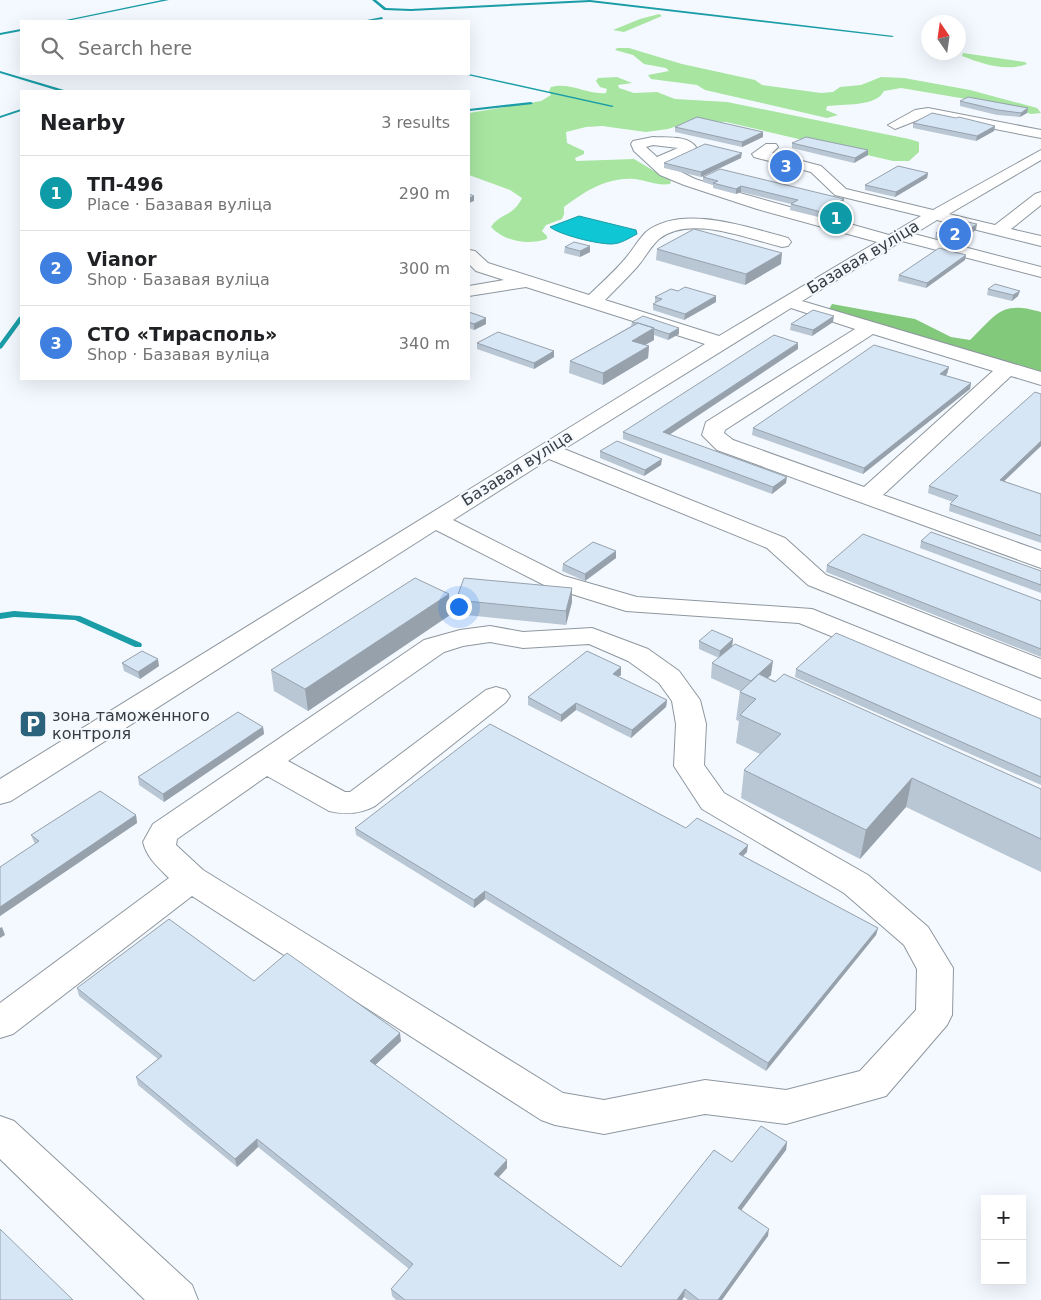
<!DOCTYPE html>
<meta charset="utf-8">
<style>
body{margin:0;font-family:"DejaVu Sans",sans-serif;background:#f2f2f2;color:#202124}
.controls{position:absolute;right:15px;bottom:15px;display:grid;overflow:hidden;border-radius:0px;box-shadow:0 5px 20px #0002}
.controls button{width:45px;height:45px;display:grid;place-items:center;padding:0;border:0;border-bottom:1px solid #e0e0e0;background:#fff;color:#202124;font:25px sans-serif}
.compass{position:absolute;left:921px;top:15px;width:45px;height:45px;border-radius:50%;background:#fff;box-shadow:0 5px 20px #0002;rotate:347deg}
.you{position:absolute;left:458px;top:606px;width:18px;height:18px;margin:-12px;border:4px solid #fff;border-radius:50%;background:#1a73e8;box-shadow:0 0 0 8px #1a73e833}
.badge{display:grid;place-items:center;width:32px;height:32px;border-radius:50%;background:#111827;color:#fff;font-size:16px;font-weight:700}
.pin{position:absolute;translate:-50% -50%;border:2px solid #fff;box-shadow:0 1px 5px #0006}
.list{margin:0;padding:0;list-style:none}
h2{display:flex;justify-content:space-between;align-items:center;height:65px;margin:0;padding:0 20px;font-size:21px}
h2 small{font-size:16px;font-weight:400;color:#757577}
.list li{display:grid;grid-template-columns:32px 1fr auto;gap:15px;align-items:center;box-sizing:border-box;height:75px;padding:0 20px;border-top:1px solid #e0e0e0}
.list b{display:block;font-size:19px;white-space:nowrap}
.list p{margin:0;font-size:16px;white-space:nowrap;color:#757577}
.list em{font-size:16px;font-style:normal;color:#757577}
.icon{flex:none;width:28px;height:28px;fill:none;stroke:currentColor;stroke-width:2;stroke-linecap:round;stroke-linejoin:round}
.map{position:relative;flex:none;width:1041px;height:1300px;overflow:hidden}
.search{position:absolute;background:#fff;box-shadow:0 5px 20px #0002;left:20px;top:20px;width:450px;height:55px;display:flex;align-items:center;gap:12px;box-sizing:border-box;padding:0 18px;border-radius:0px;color:#757577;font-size:19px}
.panel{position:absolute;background:#fff;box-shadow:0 5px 20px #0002;left:20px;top:90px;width:450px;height:290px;border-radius:0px}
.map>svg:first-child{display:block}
.green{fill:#a7e5a1}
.forest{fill:#83c97c}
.water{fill:#0fc6d4;stroke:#1b9da7}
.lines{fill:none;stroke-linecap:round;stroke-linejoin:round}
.stream{fill:#1b9da7;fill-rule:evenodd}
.minor-casing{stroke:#8e979e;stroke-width:2}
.minor{fill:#fff;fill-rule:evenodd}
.wall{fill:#b9c6d3}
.shaded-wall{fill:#96a1ac}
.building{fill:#d7e6f5;stroke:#96a1ac}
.labels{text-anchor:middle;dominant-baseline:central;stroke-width:4;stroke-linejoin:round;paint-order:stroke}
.street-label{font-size:16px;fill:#383c3f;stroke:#f4f9ff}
.poi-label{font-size:16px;fill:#383c3f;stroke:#f4f9ff;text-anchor:start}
</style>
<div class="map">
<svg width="1041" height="1300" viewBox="0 0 1041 1300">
<rect width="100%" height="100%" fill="#f4f9ff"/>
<path class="green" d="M659 14 662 16 624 32 613 30 640 19Z
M617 48H629L682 64 755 80 762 85 821 93 833 92 840 87 861 85 881 77 904 78 970 90 1037 108 1041 113 1031 114 1002 105 901 88 884 91C876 107 843 104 827 106L826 110 838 115 827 118 705 90 697 85 651 79 648 75 669 71 666 68 644 64 633 55 615 50Z
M963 53 1025 62 1027 64C1005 72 983 64 962 56Z
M617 77 632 83 618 85 619 88 634 93 657 92 675 99 727 102 909 139 919 142V152L909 161H893L726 122 692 121 668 129 646 132 602 126 586 127 566 132 567 143 584 151V154L575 158 576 161 634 159 671 181 670 184C658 186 648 181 635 179 609 176 583 192 564 207V214L562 219 546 225 542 231 547 236V239C528 245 505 242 491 227 501 212 512 218 522 198L510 190 469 175V113L541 101 551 95 549 91 551 87C572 82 586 95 606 93L607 89 600 87 596 81 598 78Z"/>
<path class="forest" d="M832 304 915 319 951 337 970 340C997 314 1001 300 1041 312V375L828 311Z"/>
<path class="water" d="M579 216 636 230 637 234C629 238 621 244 611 244 597 244 560 235 550 227Z"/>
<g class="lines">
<path class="stream" d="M162 0H169L67 21H61Z
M372 0H376L386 8 411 9 590 0 894 36 892 37 590 2 411 11 384 10Z
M382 17 383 19 365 21 367 20Z
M21 29V31L0 35V33Z
M0 71 64 90 65 91H59L0 73Z
M463 74H469L614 106 612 107Z
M531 102 533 104 469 111V109Z
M21 109V111L0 118V116Z
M21 316V322L2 348 0 349V343L19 317Z
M14 611 80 616 141 643 142 645 141 647H135L75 620 14 617 0 619V613Z"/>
<g class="minor-casing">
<path id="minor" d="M928 108 1041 130V138L928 116 895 129 888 125 915 110Z
M653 137C666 138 688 135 696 147L693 152 665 164 695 179 729 190 889 235 921 216 835 195 811 172 754 157 752 154 766 144H776L778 147 772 153 821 166 846 189 933 210 1041 150V160L949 214 995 225 1035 194 1041 192V205L1011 229 1041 236V246L937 220 914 234 1041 267V277L902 241 802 301 1041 372V385L1011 376 883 495 1041 551V568L717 450 702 435 706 422 855 329 791 308 564 449 785 538 826 575 1041 659V678L808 585 767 548 549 459 453 520 564 576 637 597 812 609 1041 701V721L799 623 626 611 546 586 436 530 11 801 0 804V779L705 344 526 287 469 296V286L504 280 476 271 469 264V250L475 251 488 263 589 295C601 283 614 272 625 259 632 251 638 240 646 232 682 203 749 228 788 238L791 242 788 246 782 247C748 239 690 214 659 239 650 247 645 258 637 267 627 278 616 289 605 300L719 336 877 242 757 209 684 185 660 175 634 151 631 144 633 141ZM653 145 678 148 657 157 646 147ZM873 334 993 371 864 487 733 440 724 433 725 430Z
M490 626 523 632 592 628 648 649 679 671 700 700 706 724 704 765 724 793 868 875 928 927 953 968 952 1015 947 1025 886 1096 786 1124 705 1114 604 1134 555 1125 541 1120 192 896 13 1034 0 1038V1003L169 878C158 867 147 858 143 842L153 824 424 640 460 630ZM490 642 523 648 589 644 628 661 659 683 672 701 676 724 674 766 702 809 844 893 904 945 917 969 916 1010 860 1071 786 1090 705 1080 604 1100 563 1093 203 870 176 845 177 839 267 776 329 811C346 815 360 814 375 806L506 702 510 696 506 690 496 687 486 690 350 792H345L288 761 444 652 463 646Z
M0 1116 14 1121 192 1285 198 1300H145L0 1159Z"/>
</g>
<use href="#minor" class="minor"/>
</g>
<path class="wall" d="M960 101 1027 113 1020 117 997 115 960 106Z
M913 123 995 126 994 131 976 141 913 128Z
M675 127 763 132V137L742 147 675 132Z
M792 143 868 155 854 163 792 148Z
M741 158 701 177 664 168V163Z
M928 173 927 178 895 197 865 190V185Z
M703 177 843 204 836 208 852 218 843 223 790 210 791 204 741 192 736 194 713 188V185L703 182Z
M976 230 956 242 935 239 936 233Z
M565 247 590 252 580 257 564 253Z
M657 249 781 264 745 285 656 260Z
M966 255 965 260 926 288 898 281 899 275Z
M988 289 1018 296 1012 301 987 295Z
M716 296V302L684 320 653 310V304L655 303V297Z
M469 312 486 324 474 330 469 328Z
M632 322 679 328V334L668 340 654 335V340L645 345 649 346 648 358 603 385 569 373 570 361 631 326Z
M833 322 812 336 790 330 791 324Z
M477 343 554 351V357L534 369 477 349Z
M798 349 669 434 786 483 772 494 623 439V432Z
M949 367 947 374 945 375 971 383 970 389 863 474 752 435 753 428Z
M1041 446 1004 481 1041 494V543L949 511 950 504 953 502 928 493 929 486Z
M600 451 661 465 644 476 600 458Z
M921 541 1041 571V593L920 548Z
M616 551V558L585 581 562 571 563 564Z
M827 565 1041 601V657L826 572Z
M572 588V602L566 625 456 614V600Z
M450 615 308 711 274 691 271 670Z
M733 639 732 646 771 675 768 678 1041 789V872L906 807 860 859 741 798 744 770 760 754 736 743 739 721 736 720 740 691 711 678 712 663 719 658 699 649V641Z
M122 663 159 666 140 679 124 671Z
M621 667V675L618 677 667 700 666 707 631 738 576 710 561 722 528 705V697Z
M796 669 1041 719V785L795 677Z
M263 727 264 734 164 802 139 785 138 777Z
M136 815 137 823 0 916V867L35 844 34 842 31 835Z
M355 828H686L747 852 743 856 878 928 876 935 766 1071 485 899 474 908 356 835Z
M254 981 401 1041 375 1065 507 1168 499 1177 621 1267 732 1162 787 1142 786 1150 741 1210 768 1236 722 1300H688L684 1297 682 1300H396L392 1296 391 1289 409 1269 258 1147 237 1167 138 1085 136 1077 158 1059 79 996 77 988Z"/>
<path class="shaded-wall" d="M1028 108 1027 113 1020 117 1021 113Z
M995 126 994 131 976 141 977 136Z
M763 132V137L742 147V142Z
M868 150V155L854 163 855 158Z
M742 153 741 158 701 177V172Z
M928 173 927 178 895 197 896 192Z
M741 186V192L736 194V189Z
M474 196V201L469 203V198Z
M844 199 843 204 829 212 830 207Z
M853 213 852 218 843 223 844 218Z
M977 224 976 230 956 242 957 237Z
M590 246V252L580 257V251Z
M782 253 781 264 745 285 746 274Z
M966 255 965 260 926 288 927 283Z
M1020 291 1018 296 1012 301 1013 295Z
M716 296V302L684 320 685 314Z
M834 316 833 322 812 336 813 330Z
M486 318V324L474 330V324Z
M654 328V340L631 353 632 341Z
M679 328V334L668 340 669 334Z
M798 343V349L663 439V432Z
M649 346 648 358 603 385V373Z
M554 351V357L534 369V363Z
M949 367 947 374 939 380 940 374Z
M971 383 970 389 863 474 864 468Z
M1041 441V446L998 487 1000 480Z
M662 459 661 465 644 476 645 470Z
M787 477 786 483 772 494 773 487Z
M616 551V558L585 581V574Z
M572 588V602L566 625V611Z
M449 594 450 615 308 711 305 689Z
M733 639 732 647 719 658 720 651Z
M158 659 159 666 140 679 138 672Z
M773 661 771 675 749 695 751 681Z
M621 667V675L612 681 613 674Z
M667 700 666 707 631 738 632 730Z
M576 703V710L561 722V715Z
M263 727 264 734 164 802 163 794Z
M912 778 906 807 860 859 866 830Z
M136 815 137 823 0 916V907Z
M748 845 747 852 738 861 739 854Z
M485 891V899L474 908V900Z
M2 927 5 935 0 938V928Z
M878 928 876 935 766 1071 768 1063Z
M400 1033 401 1041 371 1069 370 1061Z
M257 1139 258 1147 237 1167 235 1159Z
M787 1142 786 1150 737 1216 738 1208Z
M507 1160V1168L494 1182V1174Z
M769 1229 768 1236 722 1300H718Z
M685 1289 684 1297 682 1300H677Z"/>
<path class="building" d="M968 97 1028 108 1021 113 998 110 960 101Z
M932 113 956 118 959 117 995 126 977 136 913 123Z
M697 117 763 132 742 142 675 127Z
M806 137 868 150 855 158 792 143Z
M705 144 742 153 701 172 664 163Z
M898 166 928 173 896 192 865 185Z
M720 169 844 199 830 207 853 213 844 218 791 204 798 200 741 186 736 189 713 183 718 181 703 177Z
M469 194 474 196 469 198Z
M958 220 977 224 957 237 936 233Z
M694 229 782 253 746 274 657 249Z
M574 242 590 246 580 251 565 247Z
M939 248 966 255 927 283 899 275Z
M995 284 1020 291 1013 295 988 289Z
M685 287 716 296 685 314 653 304 662 299 655 297 671 289 678 291Z
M813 310 834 316 813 330 791 324Z
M469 312 486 318 474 324 469 322Z
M643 316 679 328 669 334 654 329V328L638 323H636L632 322Z
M638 323 654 328 632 341 649 346 603 373 570 361Z
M498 332 554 351 534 363 477 343Z
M774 335 798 343 663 432 787 477 773 487 623 432Z
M874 345 949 367 940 374 971 383 864 468 753 428Z
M1035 392 1041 394V441L1000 480 1041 494V536L950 504 958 496 929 486Z
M617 441 662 459 645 470 600 451Z
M931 532 1041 571V585L921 541Z
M863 534 1041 601V649L827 565Z
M593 542 616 551 585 574 563 564Z
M415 578 449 594 305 689 271 670Z
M464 578 572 588 566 611 456 600Z
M712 630 733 639 720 651 699 641Z
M836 633 1041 719V777L796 669Z
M735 644 773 661 751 681 712 663Z
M142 651 158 659 138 672 122 663Z
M587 651 621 667 613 674 667 700 632 730 576 703 561 715 528 697Z
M759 674 775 682 784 674 1041 789V839L912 778 866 830 744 770 781 734 740 715 756 699 740 692Z
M238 712 263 727 163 794 138 777Z
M490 724 686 828 697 818 748 845 739 854 878 928 768 1063 485 891 474 900 355 828Z
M100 791 136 815 0 907V867L39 841 31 835Z
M169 919 254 981 287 953 400 1033 370 1061 507 1160 494 1174 621 1267 714 1150 732 1162 761 1126 787 1142 738 1208 769 1229 718 1300H699L685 1289 677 1300H405L391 1289 413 1264 257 1139 235 1159 136 1077 162 1056 77 988Z
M0 1229 73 1300H0Z"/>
<defs>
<g id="parking-square" transform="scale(1.4375)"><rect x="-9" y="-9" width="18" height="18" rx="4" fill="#2b627c" stroke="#f4f9ff"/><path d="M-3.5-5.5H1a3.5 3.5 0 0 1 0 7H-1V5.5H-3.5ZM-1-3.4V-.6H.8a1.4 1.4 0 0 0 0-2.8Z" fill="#fff"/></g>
</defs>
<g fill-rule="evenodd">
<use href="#parking-square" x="33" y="724"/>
</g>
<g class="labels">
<g class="street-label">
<text transform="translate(863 257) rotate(-31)">Базавая вуліца</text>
<text transform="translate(517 468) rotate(-32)">Базавая вуліца</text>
</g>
<g class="poi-label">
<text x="52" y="715">зона таможенного<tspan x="52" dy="18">контроля</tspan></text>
</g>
</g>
</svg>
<div class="controls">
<button>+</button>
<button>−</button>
</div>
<svg class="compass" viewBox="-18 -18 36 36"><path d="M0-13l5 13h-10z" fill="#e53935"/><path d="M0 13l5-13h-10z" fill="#757577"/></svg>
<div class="you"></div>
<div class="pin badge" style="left:836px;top:218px;background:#0f9aa8">1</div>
<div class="pin badge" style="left:955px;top:234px;background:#3f7fe0">2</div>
<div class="pin badge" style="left:786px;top:166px;background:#3f7fe0">3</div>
<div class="search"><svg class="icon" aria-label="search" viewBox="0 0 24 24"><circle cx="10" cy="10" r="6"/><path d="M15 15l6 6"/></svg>Search here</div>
<section class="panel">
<h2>Nearby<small>3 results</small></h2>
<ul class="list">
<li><span class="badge" style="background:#0f9aa8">1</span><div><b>ТП-496</b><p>Place · Базавая вуліца</p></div><em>290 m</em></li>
<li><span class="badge" style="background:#3f7fe0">2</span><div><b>Vianor</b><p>Shop · Базавая вуліца</p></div><em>300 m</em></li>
<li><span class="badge" style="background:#3f7fe0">3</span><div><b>СТО «Тирасполь»</b><p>Shop · Базавая вуліца</p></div><em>340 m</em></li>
</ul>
</section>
</div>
